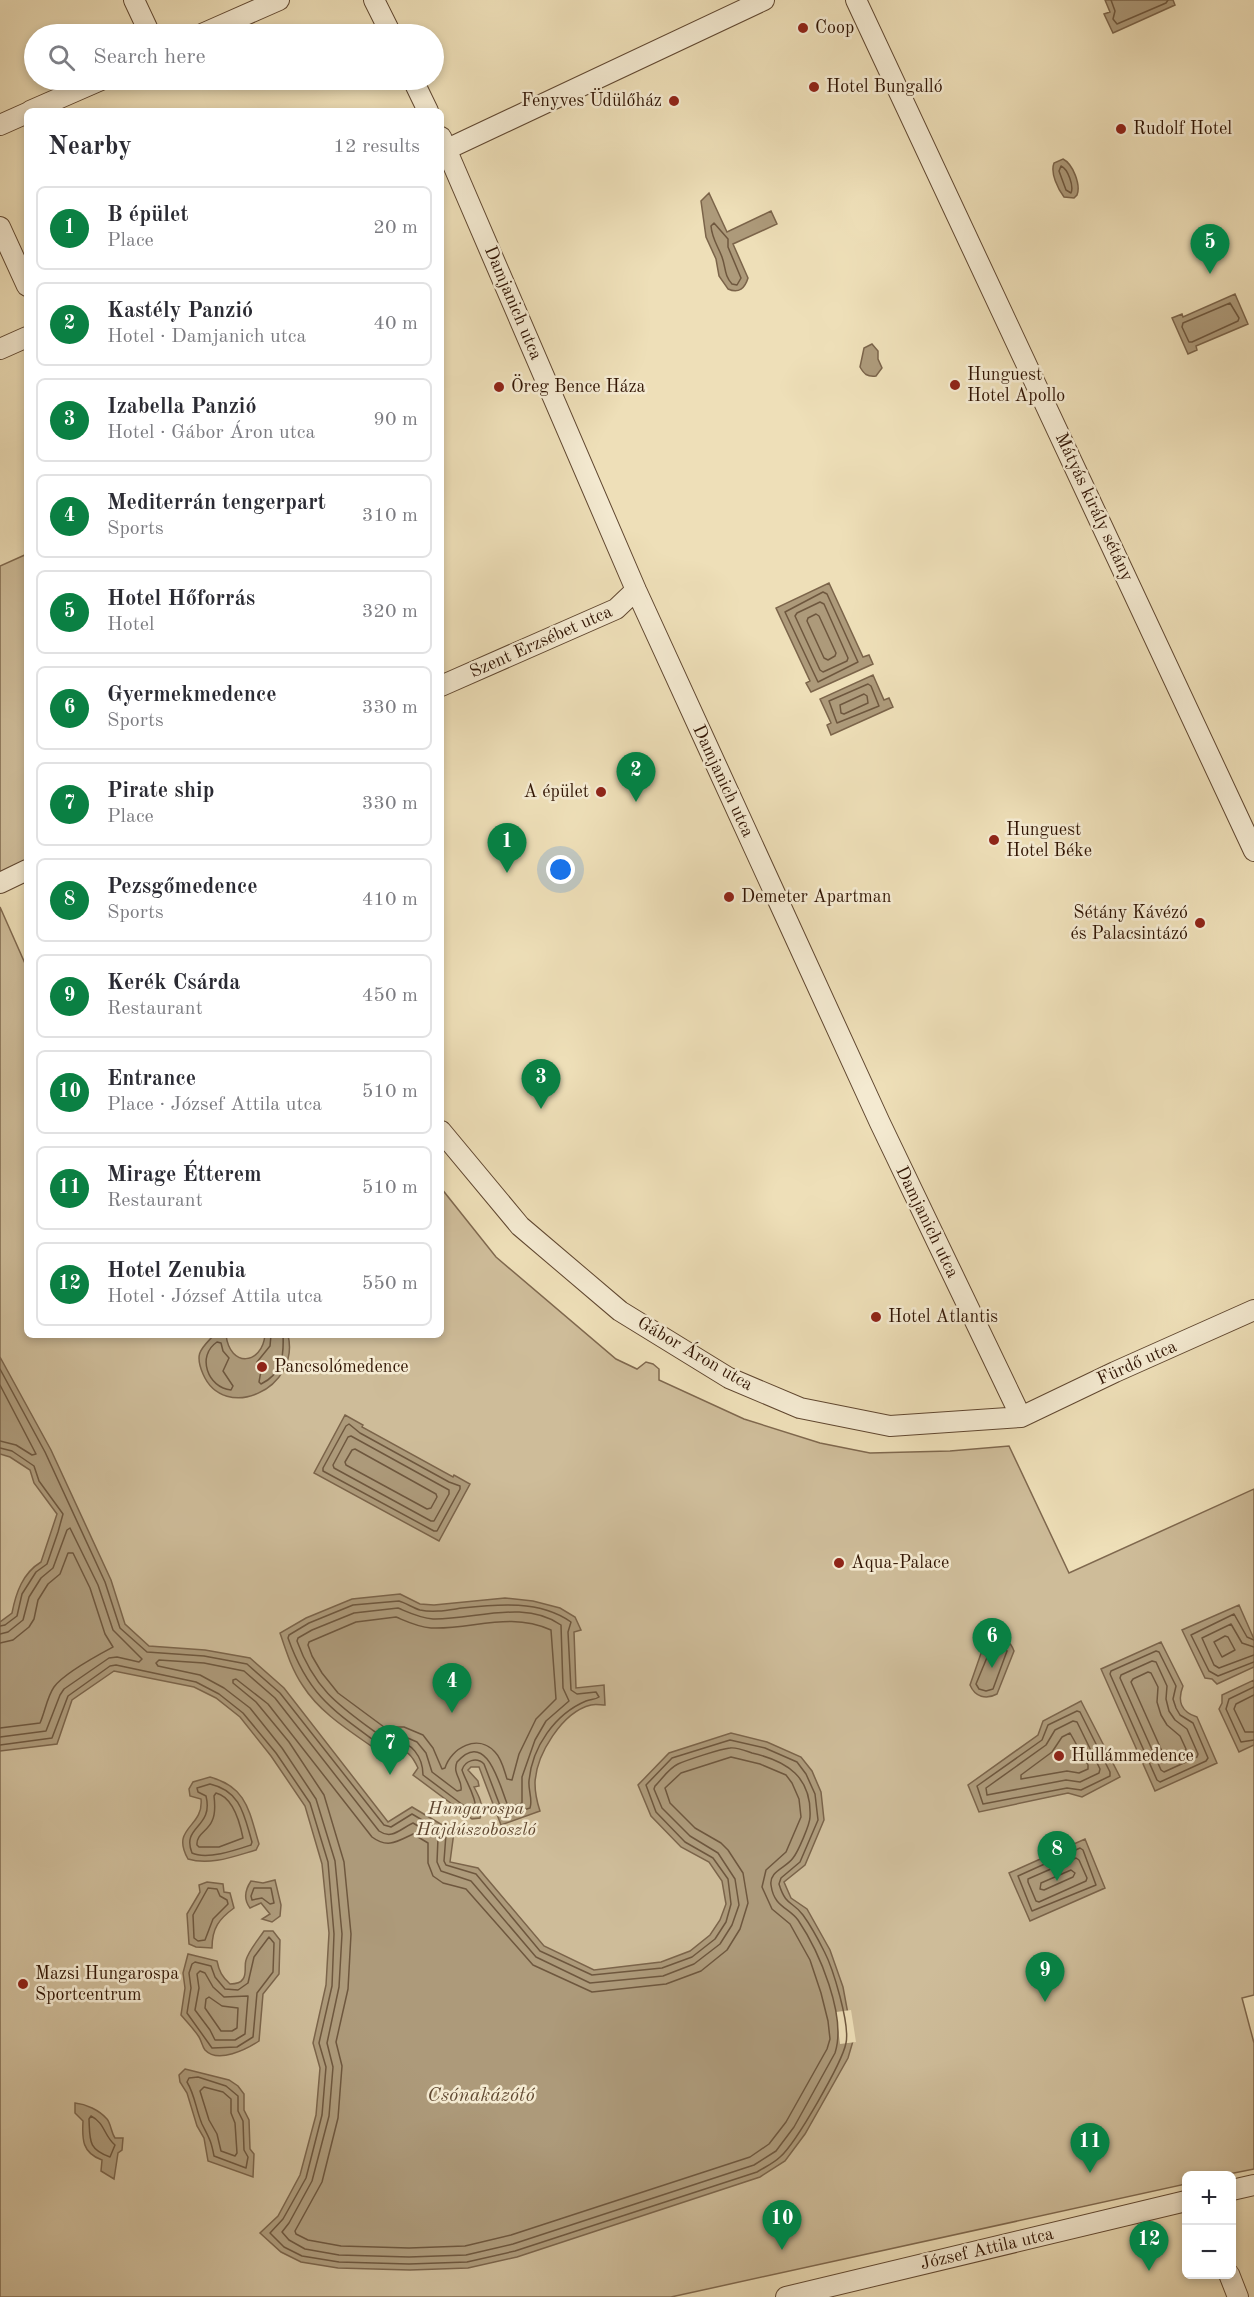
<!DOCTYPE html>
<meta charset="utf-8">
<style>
body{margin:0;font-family:"Old Standard TT",serif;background:#f2f2f3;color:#2b2b33}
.controls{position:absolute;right:18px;bottom:18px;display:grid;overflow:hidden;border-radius:9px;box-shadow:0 3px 9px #0003}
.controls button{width:54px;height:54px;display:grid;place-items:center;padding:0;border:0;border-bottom:2px solid #e1e1e2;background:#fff;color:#2b2b33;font:30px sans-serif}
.you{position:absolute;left:561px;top:870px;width:21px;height:21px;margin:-15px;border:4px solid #fff;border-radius:50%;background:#1a73e8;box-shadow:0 0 0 9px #1a73e833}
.badge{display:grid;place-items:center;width:39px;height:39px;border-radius:50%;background:#0b8043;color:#fff;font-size:20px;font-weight:700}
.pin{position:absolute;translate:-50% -50px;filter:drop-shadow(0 2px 3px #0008)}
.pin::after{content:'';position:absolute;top:32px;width:21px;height:18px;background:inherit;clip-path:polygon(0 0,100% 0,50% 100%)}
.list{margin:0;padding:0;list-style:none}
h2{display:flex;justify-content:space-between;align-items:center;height:78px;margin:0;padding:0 24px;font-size:26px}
h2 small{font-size:20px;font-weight:400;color:#7c7c81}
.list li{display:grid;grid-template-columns:39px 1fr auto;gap:18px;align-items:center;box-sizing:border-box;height:84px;margin:0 12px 12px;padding:0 12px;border:2px solid #e1e1e2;border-radius:9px}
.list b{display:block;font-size:22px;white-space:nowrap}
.list p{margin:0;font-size:20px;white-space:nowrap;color:#7c7c81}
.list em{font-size:20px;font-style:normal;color:#7c7c81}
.icon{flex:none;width:33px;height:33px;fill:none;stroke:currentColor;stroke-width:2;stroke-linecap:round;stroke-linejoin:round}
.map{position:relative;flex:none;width:1254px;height:2297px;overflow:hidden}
.search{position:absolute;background:#fff;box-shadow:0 3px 9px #0003;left:24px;top:24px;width:420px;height:66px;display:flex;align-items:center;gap:15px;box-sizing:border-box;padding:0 21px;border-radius:33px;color:#7c7c81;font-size:22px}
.panel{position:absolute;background:#fff;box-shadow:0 3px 9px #0003;left:24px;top:108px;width:420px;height:1230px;border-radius:9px}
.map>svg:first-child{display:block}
.green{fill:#cebc99;stroke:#7f684e;stroke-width:1.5}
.water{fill:#ad9a7a;stroke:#7b644a;stroke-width:1.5}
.pier{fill:#eedfb8}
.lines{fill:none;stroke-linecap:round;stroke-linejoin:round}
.shore{stroke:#6e573e;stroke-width:1.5}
.minor-casing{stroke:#604730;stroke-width:22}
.minor{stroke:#f4ead1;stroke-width:20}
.poi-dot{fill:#8f2418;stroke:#f4ead1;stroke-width:2}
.labels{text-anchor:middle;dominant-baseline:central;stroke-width:5;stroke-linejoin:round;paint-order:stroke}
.poi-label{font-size:18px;fill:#301403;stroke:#f4ead1;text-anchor:start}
.street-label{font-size:18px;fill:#301403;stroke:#f4ead1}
.park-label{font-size:18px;font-style:italic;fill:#5f4630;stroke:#f4ead1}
.water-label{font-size:20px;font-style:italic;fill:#624a33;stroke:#f4ead1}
</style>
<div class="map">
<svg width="1254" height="2297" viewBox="0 0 1254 2297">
<rect width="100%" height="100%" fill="#eedfb8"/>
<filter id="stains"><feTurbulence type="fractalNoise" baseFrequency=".00333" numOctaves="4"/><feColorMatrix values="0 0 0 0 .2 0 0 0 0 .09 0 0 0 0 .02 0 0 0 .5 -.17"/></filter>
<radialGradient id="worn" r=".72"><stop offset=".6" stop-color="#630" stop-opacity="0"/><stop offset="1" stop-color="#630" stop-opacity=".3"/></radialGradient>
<path class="green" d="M27 554V870L0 882V566Z
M0 907 27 968V1335H441V1188L496 1257 616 1359 637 1369 646 1362 653 1364 659 1369V1380L744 1419 820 1443 870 1453 950 1451 1009 1446 1069 1573 1254 1489V1995L1242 1998 1254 2043V2169L1224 2175 1186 2176V2184L671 2297H0Z"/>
<path class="water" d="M1105 0H1173L1175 5 1113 33 1104 14 1110 12Z
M1063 159C1073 164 1081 185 1077 195L1074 198 1064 197C1058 189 1050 173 1054 163Z
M709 193 727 232 771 211 777 224 733 244 748 278C745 288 739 294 728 289L719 276 716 259 706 237 701 201Z
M1235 294 1248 324 1196 346 1197 350 1188 354 1172 318 1182 314 1183 317Z
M872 344 878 351V359L882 368 876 376C867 377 864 374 860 367L864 348Z
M829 583 863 657 869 655 873 664 811 692 806 683 810 681 776 608Z
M873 675 884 700 889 698 893 707 831 735 827 725 831 723 820 699Z
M214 1335H226C230 1368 262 1365 265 1335H288C301 1389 224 1423 203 1374 194 1353 201 1349 214 1335Z
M0 1357 51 1450 111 1580 125 1624 149 1646 205 1650 250 1658 284 1688 388 1822 412 1807 454 1832 450 1862 478 1868 544 1946 594 1970 661 1962 690 1951 710 1935 720 1920 726 1904 722 1881 709 1862 681 1847 651 1816 638 1785 669 1753 731 1733 767 1742 801 1757 812 1771 821 1792 824 1820 805 1865 784 1882 791 1898 807 1909 830 1950 843 1987 853 2041 848 2058 805 2134 785 2161 760 2177 517 2257 468 2268 410 2270 338 2268 301 2262 281 2252 260 2233 278 2216 300 2175 316 2115 320 2068 313 2043 326 1985 329 1933 322 1864 305 1806 271 1756 240 1717 216 1698 194 1687 114 1671 72 1700 57 1744 0 1751V1622L12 1613C16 1592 23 1573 41 1562L57 1514 34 1483 30 1470 10 1457 0 1454Z
M345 1415 363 1425 362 1427 453 1477 454 1475 470 1484 439 1541 314 1473Z
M400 1594 420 1604 434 1605 505 1598 533 1601 560 1608 575 1617 581 1630 574 1632 576 1688 604 1685 605 1705C601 1705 595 1704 591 1705 562 1712 536 1755 535 1783 535 1793 537 1802 540 1811L501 1825 479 1767H471L468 1770 478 1781 479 1786 474 1787C480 1798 484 1806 480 1818L472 1819 413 1775 418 1768C412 1755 407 1749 392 1749L385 1756C357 1735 322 1716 303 1686 292 1670 286 1651 280 1633L306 1618 352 1599Z
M1239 1605 1254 1639V1667L1217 1684 1212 1679 1205 1678 1182 1630Z
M992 1637C1003 1637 1010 1640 1014 1651L997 1694C986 1700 975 1697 970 1685L986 1639Z
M1161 1642 1183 1686C1177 1701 1181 1712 1197 1717L1217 1763 1155 1791 1101 1669Z
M1254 1680V1745L1239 1752 1219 1709 1222 1703V1695Z
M1081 1701 1120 1777 1082 1797 1068 1793 979 1812 968 1785 1038 1735 1043 1721Z
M210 1777C247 1787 249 1811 259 1844L256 1850C235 1856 210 1866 188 1859 170 1827 204 1828 201 1799L190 1796 189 1789 193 1782Z
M1085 1839 1105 1888 1030 1921 1009 1873Z
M275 1880 281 1905 280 1916 272 1922 262 1919 270 1914 261 1903 250 1908C243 1899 245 1890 251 1881L263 1883Z
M207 1882 223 1884 224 1892 230 1893 234 1908C219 1919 212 1928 212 1948L196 1947 189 1944 187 1914 200 1892 199 1885Z
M264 1931H273L280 1940 279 1974 263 1994 259 2041C247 2049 218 2064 205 2050 202 2046 202 2042 199 2037 194 2029 187 2022 181 2015L185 1988 183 1973 188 1954 217 1961C219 1971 222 1977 230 1984 234 1984 240 1984 243 1979 247 1974 244 1966 246 1960 249 1950 258 1940 264 1931Z
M185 2069 229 2080 238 2086 244 2094V2110L249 2120 250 2149 254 2154 253 2177 208 2161 204 2138 197 2126 187 2093 180 2082 179 2075Z
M75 2103C86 2104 99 2110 107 2119 111 2124 111 2132 115 2138H123L122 2150 118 2153 114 2179 101 2171 102 2160C82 2153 82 2139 83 2121L75 2113Z"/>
<path class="pier" d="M851 2010 856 2042 840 2044 836 2012Z"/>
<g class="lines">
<path class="shore" d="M1111 0 1115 11 1113 19 1117 24 1166 3 1168 0
M1061 166C1068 169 1074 186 1071 193L1066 190 1059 171Z
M714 223 728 239V247L741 278 737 285 732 284C724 275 726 268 722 257 718 246 712 239 711 226Z
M1230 303 1239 318 1238 321 1192 342H1189L1182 327 1183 323Z
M823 592 827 594 858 662 818 682 785 612Z
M820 602 824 604 848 658 847 661 823 672 820 670 795 616 797 613Z
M816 614 819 616 836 653 835 656 828 660 824 658 807 621 808 618Z
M868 684 871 686 879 706 837 723 829 701Z
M864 694 867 696 868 703 844 714 841 713 840 705Z
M271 1335 270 1346 257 1362 261 1371 259 1382 261 1384C282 1374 284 1356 283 1335
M217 1342 221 1343 223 1351 229 1358 223 1371 233 1386 231 1390C208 1388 196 1356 217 1342Z
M0 1369 45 1452 105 1582 120 1628 147 1652 204 1656 247 1664 280 1693 384 1825 391 1827 412 1814 446 1834 444 1861 446 1865 476 1874 540 1951 592 1975 662 1968 692 1957 715 1939 726 1922 731 1904 728 1879 713 1858 685 1842 656 1812 646 1785 672 1758 730 1740 765 1748 797 1762 806 1774 815 1794 818 1820 800 1862 781 1878 779 1884C786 1907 793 1901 803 1915 811 1926 818 1939 824 1951 833 1968 850 2024 846 2043 842 2063 796 2143 780 2157 774 2163 765 2167 757 2172L515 2251 467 2262 409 2264 339 2262 302 2256 284 2247 270 2233 283 2219 306 2178 322 2115 326 2067 319 2043 332 1986 334 1934 328 1862 310 1803 276 1753 243 1713 219 1694 196 1682 116 1665 110 1666 68 1696 52 1738 0 1745
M0 1385 36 1454 32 1455 16 1445 0 1441
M349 1424 360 1433 449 1482 460 1486V1489L437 1531H434L323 1471V1468L346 1426Z
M351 1436 449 1490V1494L434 1521H431L334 1468 333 1465 348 1437Z
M0 1448 12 1451 34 1466 39 1481 63 1514 58 1532 47 1564 36 1572 22 1594 17 1616 5 1625 0 1626
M355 1449 436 1494 437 1497 431 1508 427 1509 346 1465 345 1462 352 1450Z
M399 1601C406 1603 413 1608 420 1610 434 1613 448 1610 462 1608 498 1604 540 1600 571 1622L568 1632 571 1690 577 1694 596 1692 599 1697C595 1700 591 1699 586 1701 555 1714 532 1747 529 1781 528 1790 533 1800 530 1808L504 1816 484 1764C477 1757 465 1760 462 1770 466 1782 476 1796 476 1810L471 1811 423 1775C423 1759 412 1738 391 1743 388 1744 385 1746 383 1747 334 1711 309 1697 288 1638L289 1635 309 1623 353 1605Z
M398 1608C410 1613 420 1618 433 1619 474 1620 524 1599 561 1625L563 1688 569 1701 546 1721 535 1740 522 1777V1803L511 1807 508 1806C500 1787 487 1728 457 1762 452 1774 463 1780 461 1790L457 1791 432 1772 426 1753 417 1742 403 1736 382 1737C341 1707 315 1691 297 1641L298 1638 312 1630 354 1613Z
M396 1617C408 1622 418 1627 431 1628 472 1630 509 1611 551 1630L556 1699 536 1719 519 1754 512 1780 507 1779C504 1770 502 1759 495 1752 478 1733 451 1748 445 1768L442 1769 433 1748 423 1735 404 1727H384L338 1693 322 1673 312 1656 308 1645 309 1642 356 1622Z
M0 1634 8 1632 23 1620 29 1597 41 1578 53 1568 67 1530 70 1528 98 1585 113 1630 142 1659 139 1662 117 1657 109 1658 64 1689 60 1695 46 1731 0 1737
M1225 1636 1228 1637 1235 1650 1222 1657 1214 1642Z
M1254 1640 1247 1637 1234 1614 1191 1635 1209 1671 1218 1676 1254 1662
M0 1643 13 1640 29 1627 34 1619 38 1600 48 1584 60 1574 68 1553H73L90 1588 105 1634 113 1647C98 1655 64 1673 54 1687 47 1697 45 1712 40 1723L0 1728
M993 1643 1002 1644 1007 1651 993 1689 986 1691 979 1689 976 1684Z
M1254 1647 1242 1643 1231 1624 1202 1638 1214 1665 1219 1668 1254 1655
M1156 1651 1159 1652 1176 1686 1173 1699 1176 1708 1180 1715 1193 1723 1208 1758 1206 1761 1160 1782 1157 1780 1110 1674 1111 1671Z
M159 1660 204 1663 244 1671 275 1698 379 1831C392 1840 400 1829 413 1823L438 1838 437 1862 441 1871 471 1881 536 1957 590 1983 663 1976 694 1964 720 1944 732 1925 739 1905 735 1879 718 1853 690 1836 662 1808 654 1789 655 1786C662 1779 669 1768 678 1764 687 1760 720 1749 730 1748 737 1747 746 1751 752 1753 787 1761 812 1777 810 1817 810 1824 798 1852 793 1858 786 1868 769 1871 771 1885 774 1907 788 1907 798 1920 819 1951 847 2016 835 2053L794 2127 776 2151 754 2165 513 2244 466 2255 409 2257 339 2255 305 2249 289 2240 282 2232 289 2223 312 2181 329 2116 333 2067 327 2043 339 1987 342 1934 335 1861 316 1799 282 1748 250 1708 224 1688 200 1675 158 1666 156 1663Z
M1152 1661 1156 1662 1167 1686 1166 1699 1169 1711 1175 1720 1187 1729 1198 1754 1197 1757 1164 1772 1161 1770 1120 1678 1121 1675Z
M1148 1672 1151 1673 1158 1687 1157 1702 1161 1715 1167 1725 1180 1736 1186 1749 1185 1752 1169 1760 1165 1758 1131 1682 1133 1679Z
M236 1679 268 1704 372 1837C388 1849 398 1841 413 1834L428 1843V1863L433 1876 443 1883 466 1889 533 1965 592 1992 666 1984 701 1971 727 1950 740 1929 748 1903 743 1873 728 1850 721 1843 695 1828 670 1803 665 1788 681 1773 731 1757 760 1764 786 1775 792 1783 799 1799 801 1817 786 1852 766 1870 762 1887 772 1909 790 1924 810 1960 821 1993 828 2021 830 2039 827 2049 786 2122 769 2144 750 2157 511 2235 465 2246 409 2248 341 2246 308 2240 296 2234 295 2231 322 2182 338 2118 342 2066 336 2042 348 1989 351 1934 344 1862 324 1795 289 1742 256 1702 233 1683V1680Z
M1254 1687 1229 1699 1226 1709 1241 1742 1254 1740
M1254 1695 1236 1704 1234 1709 1245 1732H1254
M1077 1711 1080 1712 1110 1772V1776L1081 1790 1067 1788 983 1804 977 1786 1042 1740 1048 1725Z
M1073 1721 1077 1722 1100 1769 1099 1773 1080 1782 1066 1780 987 1795 986 1788 1046 1745 1055 1730Z
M1070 1733 1088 1765V1769L1079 1773 1067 1771 1021 1779V1775L1052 1752 1062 1737Z
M210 1784C241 1791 244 1815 252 1842L251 1845C236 1850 207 1860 192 1853 181 1826 214 1828 206 1796L198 1792 197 1788Z
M216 1793C233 1797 240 1823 243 1838L219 1847H199L197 1845C196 1834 208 1831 212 1821 216 1813 215 1804 214 1796Z
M1080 1848 1083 1850 1096 1885 1032 1911 1018 1876Z
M1076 1858 1079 1860 1087 1878 1086 1881 1039 1902 1036 1901 1028 1882V1879Z
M1071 1870 1075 1873 1073 1877 1044 1890 1040 1889 1041 1883Z
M208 1888 217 1889 220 1896 227 1900 228 1904 213 1919 205 1940 198 1941 194 1938 193 1915Z
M254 1888H271L274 1903 270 1904 262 1898 252 1900 251 1896Z
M269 1937 274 1943 273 1972 257 1993 253 2037 237 2047 212 2048 187 2013 191 1988 189 1973 192 1964 195 1962 211 1966 215 1977 225 1989 238 1990 248 1983 254 1957Z
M200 1971 205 1973 213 1987 224 1997 248 1996 245 2034 235 2040H215L210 2030 195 2010 199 1988 197 1974Z
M209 1997 222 2006 238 2008 237 2028 232 2031H221L205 2008 206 1999Z
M198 2077 226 2086 238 2096V2111L243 2121 244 2150 248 2157 246 2168 214 2156C211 2140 209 2138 202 2124 196 2110 195 2095 187 2082L189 2078Z
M204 2087 223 2092 231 2099V2113L235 2123 237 2153 235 2156 221 2151 217 2134 209 2120 200 2091Z
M91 2116C105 2123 104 2136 115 2145L110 2157C88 2149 90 2141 89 2119Z"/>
<g class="minor-casing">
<path id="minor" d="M134 0 150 34
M374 0 391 34
M856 0 1254 851
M202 34 279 0
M413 80 428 111
M30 111 101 80
M0 125 27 113
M441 137 636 590 880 1123 1021 1417
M441 152 764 0
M0 227 27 286
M0 349 27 337
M441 686 616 609 636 590
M0 883 27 870
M441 1131 520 1226 620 1311 729 1378 800 1408 890 1426 1021 1417 1115 1372 1254 1310
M1232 2190 1254 2185
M1229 2274 1238 2297
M786 2297 1186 2201"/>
</g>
<use href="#minor" class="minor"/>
</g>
<g class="poi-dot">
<circle cx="803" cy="28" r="6"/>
<circle cx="814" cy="87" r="6"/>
<circle cx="674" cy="101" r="6"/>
<circle cx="1121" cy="129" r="6"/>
<circle cx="955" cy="385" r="6"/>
<circle cx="499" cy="387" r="6"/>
<circle cx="601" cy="792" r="6"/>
<circle cx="994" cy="840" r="6"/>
<circle cx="729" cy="897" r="6"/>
<circle cx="1200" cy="923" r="6"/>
<circle cx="876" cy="1317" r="6"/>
<circle cx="262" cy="1367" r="6"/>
<circle cx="839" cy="1563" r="6"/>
<circle cx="1059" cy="1756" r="6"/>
<circle cx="23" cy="1984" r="6"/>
</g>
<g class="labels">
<g class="poi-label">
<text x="815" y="28">Coop</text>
<text x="826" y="87">Hotel Bungalló</text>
<text x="662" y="101" text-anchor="end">Fenyves Üdülőház</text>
<text x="1133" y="129">Rudolf Hotel</text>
<text x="967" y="375">Hunguest<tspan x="967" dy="21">Hotel Apollo</tspan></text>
<text x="511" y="387">Öreg Bence Háza</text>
<text x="589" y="792" text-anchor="end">A épület</text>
<text x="1006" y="830">Hunguest<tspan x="1006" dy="21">Hotel Béke</tspan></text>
<text x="741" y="897">Demeter Apartman</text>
<text x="1188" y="913" text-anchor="end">Sétány Kávézó<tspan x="1188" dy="21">és Palacsintázó</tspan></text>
<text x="888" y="1317">Hotel Atlantis</text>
<text x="274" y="1367">Pancsolómedence</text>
<text x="851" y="1563">Aqua-Palace</text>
<text x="1071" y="1756">Hullámmedence</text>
<text x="35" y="1974">Mazsi Hungarospa<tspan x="35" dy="21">Sportcentrum</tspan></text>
</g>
<g class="street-label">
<text transform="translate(513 303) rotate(67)">Damjanich utca</text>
<text transform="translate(1094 507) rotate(65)">Mátyás király sétány</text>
<text transform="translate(541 642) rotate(-24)">Szent Erzsébet utca</text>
<text transform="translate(723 781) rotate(65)">Damjanich utca</text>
<text transform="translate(927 1222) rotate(64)">Damjanich utca</text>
<text transform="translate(695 1354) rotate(30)">Gábor Áron utca</text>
<text transform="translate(1137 1363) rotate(-24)">Fürdő utca</text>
<text transform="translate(987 2249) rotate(-13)">József Attila utca</text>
</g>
<g class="park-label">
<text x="476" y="1809">Hungarospa<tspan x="476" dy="21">Hajdúszoboszló</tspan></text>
</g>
<g class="water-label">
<text x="481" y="2096">Csónakázótó</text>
</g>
</g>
<rect width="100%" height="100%" filter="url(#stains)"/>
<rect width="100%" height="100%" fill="url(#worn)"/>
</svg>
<div class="controls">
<button>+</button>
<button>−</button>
</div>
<div class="you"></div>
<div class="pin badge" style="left:507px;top:873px">1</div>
<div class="pin badge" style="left:636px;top:802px">2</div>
<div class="pin badge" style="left:541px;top:1109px">3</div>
<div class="pin badge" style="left:452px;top:1713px">4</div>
<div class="pin badge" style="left:1210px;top:274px">5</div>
<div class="pin badge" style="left:992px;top:1668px">6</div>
<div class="pin badge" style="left:390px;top:1775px">7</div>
<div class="pin badge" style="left:1057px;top:1881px">8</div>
<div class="pin badge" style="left:1045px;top:2002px">9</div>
<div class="pin badge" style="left:782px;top:2250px">10</div>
<div class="pin badge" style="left:1090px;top:2173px">11</div>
<div class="pin badge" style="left:1149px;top:2271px">12</div>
<div class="search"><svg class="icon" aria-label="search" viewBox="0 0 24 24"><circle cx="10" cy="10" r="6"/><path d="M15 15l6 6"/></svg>Search here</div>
<section class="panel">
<h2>Nearby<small>12 results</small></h2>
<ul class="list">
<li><span class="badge">1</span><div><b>B épület</b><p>Place</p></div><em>20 m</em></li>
<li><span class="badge">2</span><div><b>Kastély Panzió</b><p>Hotel · Damjanich utca</p></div><em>40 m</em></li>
<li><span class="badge">3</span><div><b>Izabella Panzió</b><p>Hotel · Gábor Áron utca</p></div><em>90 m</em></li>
<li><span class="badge">4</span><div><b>Mediterrán tengerpart</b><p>Sports</p></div><em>310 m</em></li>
<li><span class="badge">5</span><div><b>Hotel Hőforrás</b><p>Hotel</p></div><em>320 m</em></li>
<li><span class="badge">6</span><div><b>Gyermekmedence</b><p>Sports</p></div><em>330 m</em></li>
<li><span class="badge">7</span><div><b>Pirate ship</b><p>Place</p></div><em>330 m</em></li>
<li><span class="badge">8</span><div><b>Pezsgőmedence</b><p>Sports</p></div><em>410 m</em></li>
<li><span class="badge">9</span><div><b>Kerék Csárda</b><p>Restaurant</p></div><em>450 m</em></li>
<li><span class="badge">10</span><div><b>Entrance</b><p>Place · József Attila utca</p></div><em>510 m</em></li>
<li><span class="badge">11</span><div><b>Mirage Étterem</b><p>Restaurant</p></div><em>510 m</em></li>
<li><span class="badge">12</span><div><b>Hotel Zenubia</b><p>Hotel · József Attila utca</p></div><em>550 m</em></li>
</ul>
</section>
</div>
